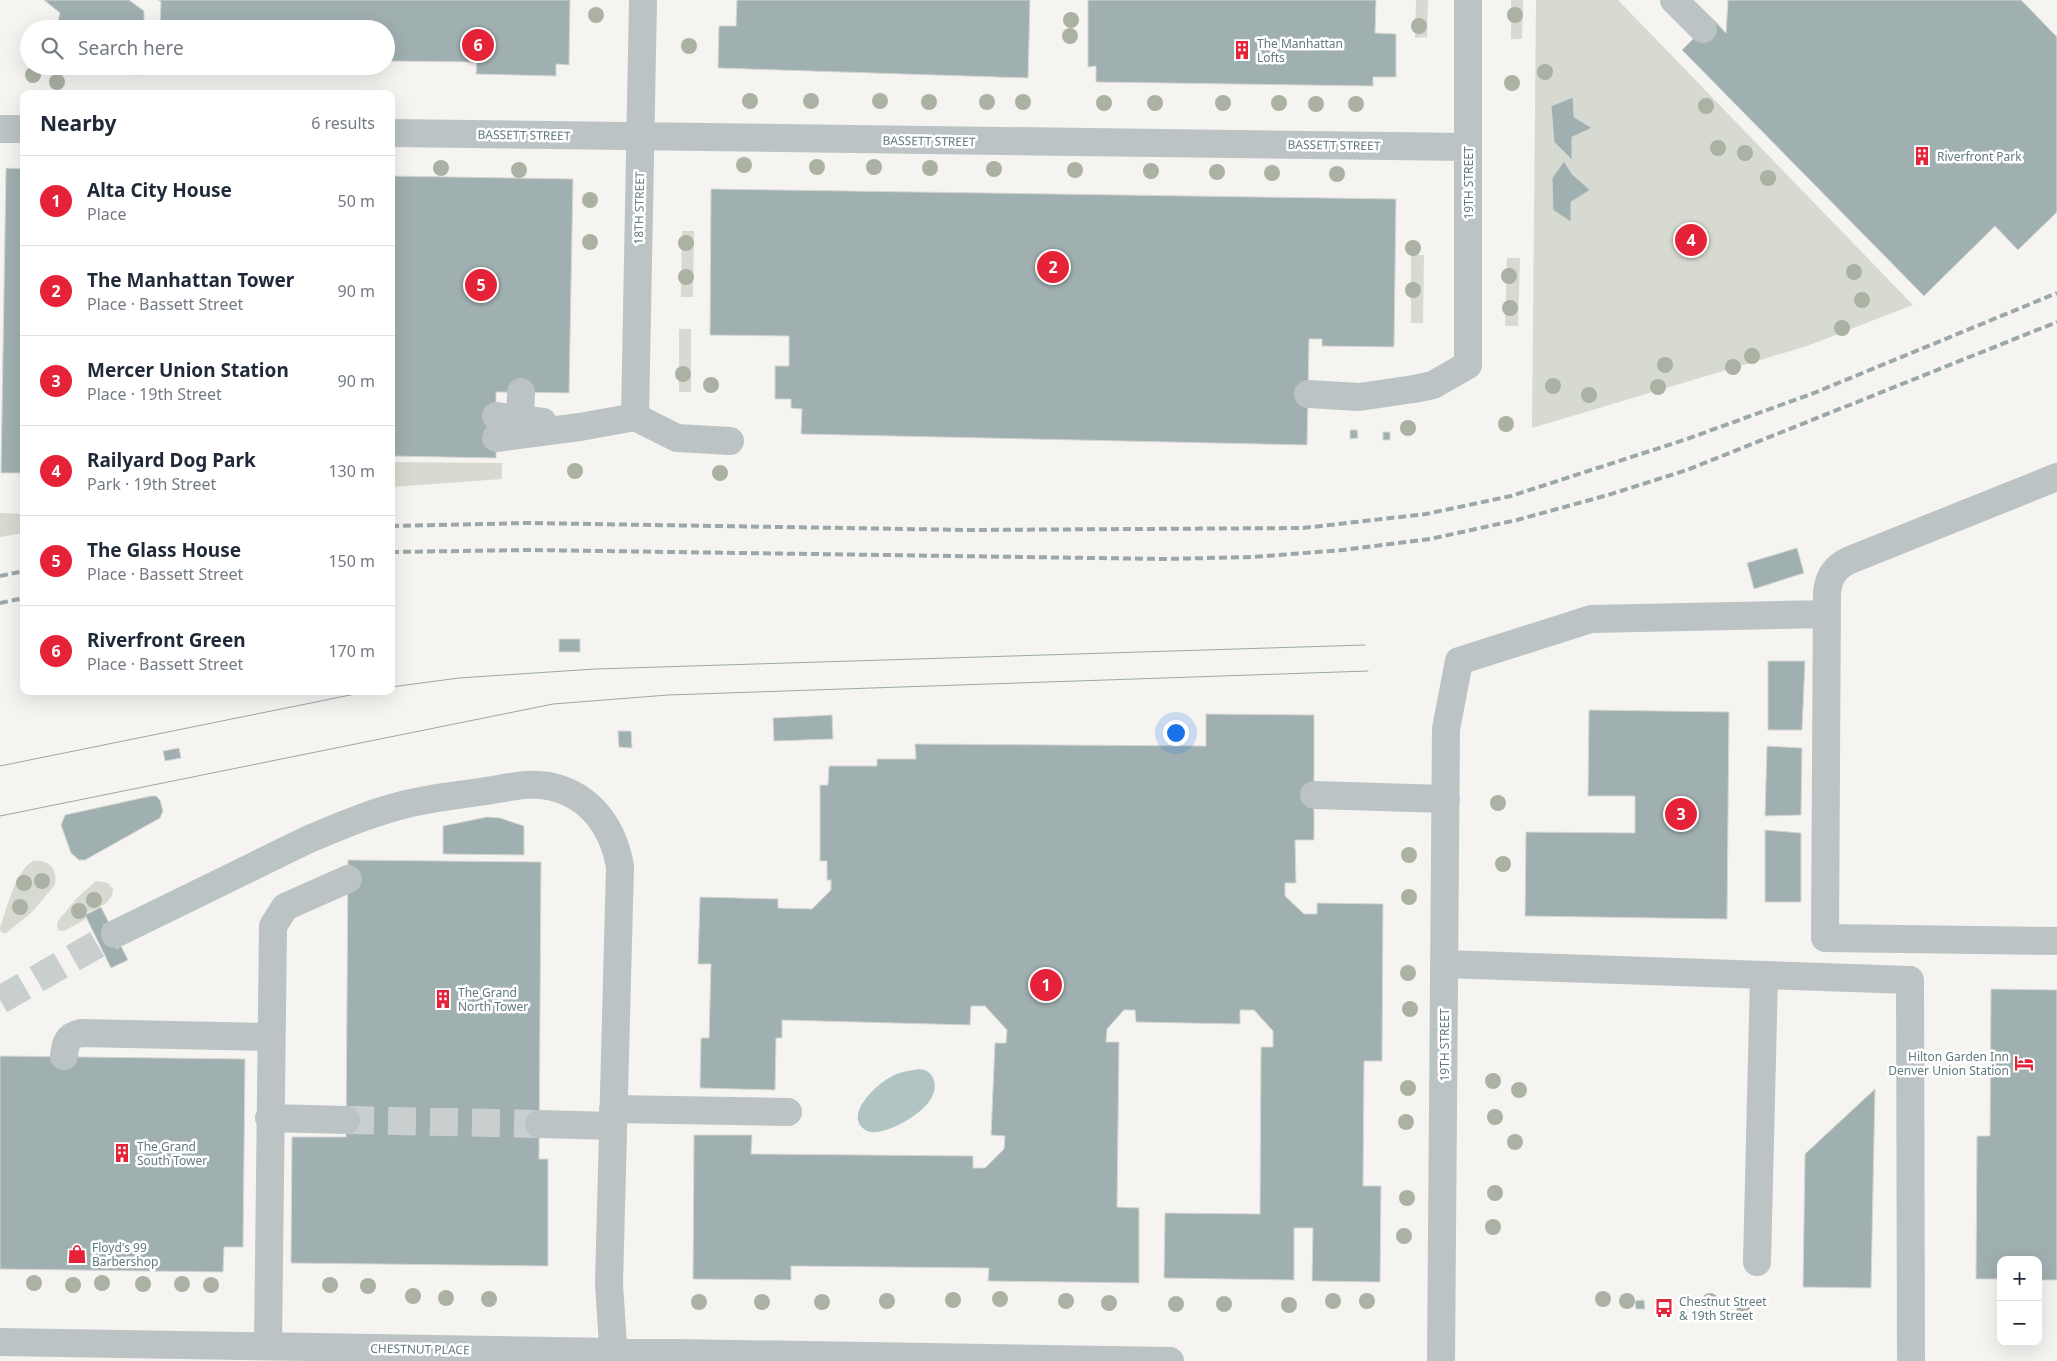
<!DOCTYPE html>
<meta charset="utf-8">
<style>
body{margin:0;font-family:"Noto Sans",sans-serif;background:#f6f6f7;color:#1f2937}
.controls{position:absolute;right:15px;bottom:15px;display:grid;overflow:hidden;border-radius:10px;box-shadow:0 5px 20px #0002}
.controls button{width:45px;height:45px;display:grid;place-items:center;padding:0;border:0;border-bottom:1px solid #e0e1e3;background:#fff;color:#1f2937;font:25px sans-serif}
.you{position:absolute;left:1175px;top:732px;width:18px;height:18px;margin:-12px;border:4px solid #fff;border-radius:50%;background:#1a73e8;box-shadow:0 0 0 8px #1a73e833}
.badge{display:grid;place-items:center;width:32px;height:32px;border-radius:50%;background:#e52237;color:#fff;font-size:16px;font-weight:700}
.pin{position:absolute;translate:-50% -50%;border:2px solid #fff;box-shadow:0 1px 5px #0006}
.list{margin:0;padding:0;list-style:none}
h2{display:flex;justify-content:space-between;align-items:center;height:65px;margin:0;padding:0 20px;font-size:21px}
h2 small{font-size:16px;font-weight:400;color:#747a83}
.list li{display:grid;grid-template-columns:32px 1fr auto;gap:15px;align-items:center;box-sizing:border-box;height:90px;padding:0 20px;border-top:1px solid #e0e1e3}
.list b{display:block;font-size:19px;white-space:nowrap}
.list p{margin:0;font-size:16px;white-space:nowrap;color:#747a83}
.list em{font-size:16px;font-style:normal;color:#747a83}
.icon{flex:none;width:28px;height:28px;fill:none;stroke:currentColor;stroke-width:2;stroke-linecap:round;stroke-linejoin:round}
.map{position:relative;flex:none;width:2057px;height:1361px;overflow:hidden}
.search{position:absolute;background:#fff;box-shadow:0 5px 20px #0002;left:20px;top:20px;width:375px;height:55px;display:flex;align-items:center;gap:12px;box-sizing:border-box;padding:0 18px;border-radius:28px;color:#747a83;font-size:19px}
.panel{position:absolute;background:#fff;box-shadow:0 5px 20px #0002;left:20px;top:90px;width:375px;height:605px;border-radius:10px}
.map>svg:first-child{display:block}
.green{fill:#d7dad0}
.water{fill:#b1c4c3}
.building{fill:#a0afb0;stroke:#d6d6d4}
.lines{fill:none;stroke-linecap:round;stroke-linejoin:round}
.minor-tunnel{stroke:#c8cfce;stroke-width:28;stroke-dasharray:28 14;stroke-linecap:butt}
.minor{stroke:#bbc3c4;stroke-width:28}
.tram{stroke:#9ba7a9;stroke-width:1}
.rail{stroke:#9ba7a9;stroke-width:4;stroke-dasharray:8 4;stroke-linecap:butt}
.tree{fill:#abb1a3}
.labels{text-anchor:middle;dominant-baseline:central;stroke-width:5;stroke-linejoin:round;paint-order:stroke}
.poi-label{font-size:12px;fill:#607a7d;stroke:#fff;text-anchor:start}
.street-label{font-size:12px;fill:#607a7d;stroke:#fff}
</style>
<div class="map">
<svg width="2057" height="1361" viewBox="0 0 2057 1361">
<rect width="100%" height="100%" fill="#f5f4f1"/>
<path class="green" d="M1416 0H1428L1427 37 1415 38Z
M1511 0H1523L1522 39H1511Z
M1536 0H1618L1913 305 1807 346 1532 428Z
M682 231H694L693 297H681Z
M1411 255H1424L1423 323H1411Z
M1507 258H1520L1518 326H1505Z
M679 329H691V392H679Z
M391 462 502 463V479L391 487Z
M0 513 24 514V533L0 537Z
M33 861C49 859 58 869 55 885L31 913 5 934 1 932 0 928C6 911 16 869 33 861Z
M96 881 108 883 113 889C113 904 95 909 83 914L86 919 64 931 58 930 57 925 58 921 77 898Z"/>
<path class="water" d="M918 1069C925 1069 930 1072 933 1078 944 1102 903 1125 886 1130 879 1132 870 1134 864 1129 845 1114 876 1085 889 1078 898 1072 908 1071 918 1069Z"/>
<path class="building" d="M44 0H129L144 11V29H56L60 13Z
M158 0H570L569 65 556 64V76L476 74 477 62 386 61V29H160L161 2Z
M737 0H1030L1028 78 718 68 719 26H736Z
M1088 0H1376L1375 33 1396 34V77H1373V86L1096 82V66L1088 67Z
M1728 0H2021L2057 37V212L2018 250 1995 226 1924 296 1682 50 1713 19 1726 33Z
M47 66H143V75L46 71Z
M159 66H232V70L159 68Z
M249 66H280V71L249 70Z
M1573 97 1574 117 1592 128 1572 137V160L1554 142 1551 106Z
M1564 161 1572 174 1590 190 1571 202V222L1553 210 1552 178Z
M6 168 24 169V473H1Z
M391 176 573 179 569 393 496 392V458L391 456Z
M711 189 1396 199 1394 347 1322 346V339H1309L1307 445 801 434 802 409 791 408V399H775V366H789V336L710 335Z
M1350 430H1357L1358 438 1350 439Z
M1383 432H1390V440H1383Z
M1797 548 1804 573 1754 589 1747 563Z
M559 639H580V652H559Z
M1768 661H1805L1802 730H1768Z
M1589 710 1729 712 1727 919 1525 916 1526 832 1635 833V796H1588Z
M1206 714 1314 715V840H1295L1296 883H1285V896L1304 914H1317V903L1383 904 1382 1061H1364L1363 1186H1381L1380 1282 1312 1281 1313 1228H1294V1280L1164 1278 1165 1213 1260 1214 1261 1047H1273V1031L1254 1010H1240V1024L1136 1022 1135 1010H1124L1107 1029 1106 1042H1119L1117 1207 1139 1208V1283L988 1281 989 1268 791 1266V1280L693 1279 694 1135H752L751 1154 973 1156V1168H985L1004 1149 1005 1136 991 1135 995 1043H1006L1007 1030 985 1006H971L970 1025 782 1020V1038H776L775 1090 700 1088 701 1038H709L711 964H698L700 897 778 899V908L812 909 831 890V880H827V861H820V785H828L829 766H877V759H916L915 744 1206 746Z
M832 715 833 739 774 741 773 718Z
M618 731H631L632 748 619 747Z
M1767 746 1802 748 1801 815 1765 816Z
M179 748 181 758 165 761 163 751Z
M151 796H156L160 800 163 811 160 818 85 860H79L71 853 61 825 65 815Z
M487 817 500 818 524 826V855L443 854V826Z
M1765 830 1801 833V902H1765Z
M348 860 541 862 539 1159H548V1266L291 1263 292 1137H346Z
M101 907 128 960 111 968 85 915Z
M1991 989 2057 990V1280H2038V1260H2001V1279H1976L1977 1136H1990Z
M0 1056 245 1059 243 1247H224L223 1272 0 1269Z
M1875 1089 1871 1288 1803 1287 1805 1154Z
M1644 1300 1645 1309H1636L1635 1301Z"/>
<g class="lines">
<path class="minor-tunnel" d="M0 1000 115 934
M346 1120 539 1124"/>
<path class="minor" d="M1674 0 1703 29
M0 129H24
M391 133 1468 147
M1308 394 1359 397 1414 389 1433 385 1468 365V0
M496 416 543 422
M635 417 643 0
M520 419 521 392
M496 438 580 427 635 417 677 438 730 441
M2057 477 1850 560C1835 567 1829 576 1827 592L1825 938 2057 941
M1314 795 1446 799
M115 934 307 840C340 826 375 811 411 803 435 797 461 795 486 791 508 788 531 781 553 787 592 797 613 828 620 866L609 1284 614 1361
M1444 964 1910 980 1911 1361
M64 1056C65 1044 67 1036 81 1033L270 1037
M613 1109 788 1112
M269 1118 346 1120
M539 1124 613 1126
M1757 1262 1764 976
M0 1342 1170 1361
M268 1346 273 926 285 907 348 879
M1441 1361 1446 729 1459 661 1591 619 1827 614"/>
<path class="tram" d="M391 687 459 678 595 669 1365 645
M0 766 370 691
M0 816 553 704 668 695 1368 671"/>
<path class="rail" d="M391 526 528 523 970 530 1303 528 1426 514 1511 496 1684 440 1814 393 2057 293
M391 552 530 550 1165 559 1253 557 1343 550 1430 539 1517 520 1608 495 1687 470 2057 322
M0 576 24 571
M0 603 24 598"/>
</g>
<g class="tree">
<circle cx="596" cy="15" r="8"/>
<circle cx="1515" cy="15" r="8"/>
<circle cx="1071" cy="20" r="8"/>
<circle cx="1419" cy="26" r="8"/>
<circle cx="1070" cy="36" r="8"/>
<circle cx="689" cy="46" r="8"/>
<circle cx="1545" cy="72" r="8"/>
<circle cx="33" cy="75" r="8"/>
<circle cx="57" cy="82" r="8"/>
<circle cx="1512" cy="83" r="8"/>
<circle cx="750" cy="101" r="8"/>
<circle cx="811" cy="101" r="8"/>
<circle cx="880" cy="101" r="8"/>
<circle cx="929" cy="102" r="8"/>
<circle cx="987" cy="102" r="8"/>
<circle cx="1023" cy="102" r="8"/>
<circle cx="1104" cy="103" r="8"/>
<circle cx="1155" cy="103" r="8"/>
<circle cx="1223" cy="103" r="8"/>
<circle cx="1279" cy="103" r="8"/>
<circle cx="1316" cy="104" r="8"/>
<circle cx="1356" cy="104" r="8"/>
<circle cx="1706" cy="106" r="8"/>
<circle cx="1718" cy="148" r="8"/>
<circle cx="1745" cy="153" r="8"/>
<circle cx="744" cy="165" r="8"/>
<circle cx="817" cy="167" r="8"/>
<circle cx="874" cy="167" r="8"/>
<circle cx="441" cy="168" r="8"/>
<circle cx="930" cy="168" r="8"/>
<circle cx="994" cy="169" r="8"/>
<circle cx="519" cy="170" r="8"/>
<circle cx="1075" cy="170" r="8"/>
<circle cx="1151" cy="171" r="8"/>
<circle cx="1217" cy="172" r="8"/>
<circle cx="1272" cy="173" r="8"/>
<circle cx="1337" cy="174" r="8"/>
<circle cx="1768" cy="178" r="8"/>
<circle cx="590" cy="200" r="8"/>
<circle cx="590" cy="242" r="8"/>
<circle cx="686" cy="243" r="8"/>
<circle cx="1413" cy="248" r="8"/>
<circle cx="1854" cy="272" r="8"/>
<circle cx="1509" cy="276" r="8"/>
<circle cx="686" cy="277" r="8"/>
<circle cx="1413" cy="290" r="8"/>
<circle cx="1862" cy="300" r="8"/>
<circle cx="1510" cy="308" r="8"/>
<circle cx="1842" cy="328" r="8"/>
<circle cx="1752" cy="356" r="8"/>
<circle cx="1665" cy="365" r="8"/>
<circle cx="1733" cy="367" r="8"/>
<circle cx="683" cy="374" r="8"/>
<circle cx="711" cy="385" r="8"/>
<circle cx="1553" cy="386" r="8"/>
<circle cx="1658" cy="387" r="8"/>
<circle cx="1589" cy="395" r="8"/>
<circle cx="1506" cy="424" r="8"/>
<circle cx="1408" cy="428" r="8"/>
<circle cx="575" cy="471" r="8"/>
<circle cx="720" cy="473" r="8"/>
<circle cx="1498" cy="803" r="8"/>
<circle cx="1409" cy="855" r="8"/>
<circle cx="1503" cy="864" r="8"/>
<circle cx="42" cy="881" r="8"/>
<circle cx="24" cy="883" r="8"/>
<circle cx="1409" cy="897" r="8"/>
<circle cx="94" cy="900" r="8"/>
<circle cx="20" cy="907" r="8"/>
<circle cx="79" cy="911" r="8"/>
<circle cx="1408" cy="973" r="8"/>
<circle cx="1410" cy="1009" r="8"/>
<circle cx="1493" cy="1081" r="8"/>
<circle cx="1408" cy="1088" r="8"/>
<circle cx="1519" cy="1090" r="8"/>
<circle cx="1495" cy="1117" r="8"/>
<circle cx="1406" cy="1122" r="8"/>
<circle cx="1515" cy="1142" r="8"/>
<circle cx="1495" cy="1193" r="8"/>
<circle cx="1407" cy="1198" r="8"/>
<circle cx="1493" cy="1227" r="8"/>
<circle cx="1404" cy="1236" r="8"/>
<circle cx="34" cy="1283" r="8"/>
<circle cx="102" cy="1283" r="8"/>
<circle cx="143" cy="1284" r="8"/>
<circle cx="182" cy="1284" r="8"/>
<circle cx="73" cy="1285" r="8"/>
<circle cx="211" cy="1285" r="8"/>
<circle cx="330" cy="1285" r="8"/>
<circle cx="368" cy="1286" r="8"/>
<circle cx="413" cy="1296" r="8"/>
<circle cx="446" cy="1298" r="8"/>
<circle cx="489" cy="1299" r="8"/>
<circle cx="1000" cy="1299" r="8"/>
<circle cx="1603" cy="1299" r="8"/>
<circle cx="953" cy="1300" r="8"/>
<circle cx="887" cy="1301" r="8"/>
<circle cx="1066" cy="1301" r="8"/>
<circle cx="1333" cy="1301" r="8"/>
<circle cx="1367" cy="1301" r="8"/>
<circle cx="1627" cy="1301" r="8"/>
<circle cx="1710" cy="1301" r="8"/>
<circle cx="699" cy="1302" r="8"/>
<circle cx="762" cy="1302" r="8"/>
<circle cx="822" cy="1302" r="8"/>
<circle cx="1109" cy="1303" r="8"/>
<circle cx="1176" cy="1304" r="8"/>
<circle cx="1224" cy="1304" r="8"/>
<circle cx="1289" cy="1305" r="8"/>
<circle cx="1743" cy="1305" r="8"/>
</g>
<defs>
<g id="building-bare" transform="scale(1.5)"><path d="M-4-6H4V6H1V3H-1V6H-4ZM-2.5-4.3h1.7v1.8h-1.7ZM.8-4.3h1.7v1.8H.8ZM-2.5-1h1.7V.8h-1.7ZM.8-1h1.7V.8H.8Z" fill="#e52237" stroke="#fff" stroke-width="2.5" paint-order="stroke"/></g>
<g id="hotel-bare" transform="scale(1.5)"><path d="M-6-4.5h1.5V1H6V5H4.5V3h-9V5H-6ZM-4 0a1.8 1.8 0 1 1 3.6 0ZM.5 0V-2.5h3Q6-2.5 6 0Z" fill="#e52237" stroke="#fff" stroke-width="2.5" paint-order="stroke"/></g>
<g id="shop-bare" transform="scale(1.5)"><path d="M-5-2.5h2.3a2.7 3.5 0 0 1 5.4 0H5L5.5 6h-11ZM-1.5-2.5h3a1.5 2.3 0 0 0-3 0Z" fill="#e52237" stroke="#fff" stroke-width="2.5" paint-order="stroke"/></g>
<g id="bus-bare" transform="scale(1.5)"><path d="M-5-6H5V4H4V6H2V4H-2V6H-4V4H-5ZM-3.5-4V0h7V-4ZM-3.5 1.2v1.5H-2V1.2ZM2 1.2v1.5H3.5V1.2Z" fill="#e52237" stroke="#fff" stroke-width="2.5" paint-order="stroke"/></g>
</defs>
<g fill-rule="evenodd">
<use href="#building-bare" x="1242" y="50"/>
<use href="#building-bare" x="1922" y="156"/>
<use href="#building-bare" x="443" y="999"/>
<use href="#hotel-bare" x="2024" y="1063"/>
<use href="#building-bare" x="122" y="1153"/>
<use href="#shop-bare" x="77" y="1254"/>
<use href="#bus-bare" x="1664" y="1308"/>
</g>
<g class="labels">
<g class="poi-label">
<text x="1257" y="43">The Manhattan<tspan x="1257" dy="14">Lofts</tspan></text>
<text x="1937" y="156">Riverfront Park</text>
<text x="458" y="992">The Grand<tspan x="458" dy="14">North Tower</tspan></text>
<text x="2009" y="1056" text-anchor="end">Hilton Garden Inn<tspan x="2009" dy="14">Denver Union Station</tspan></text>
<text x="137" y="1146">The Grand<tspan x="137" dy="14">South Tower</tspan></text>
<text x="92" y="1247">Floyd's 99<tspan x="92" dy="14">Barbershop</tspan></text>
<text x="1679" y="1301">Chestnut Street<tspan x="1679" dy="14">&amp; 19th Street</tspan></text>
</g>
<g class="street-label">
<text transform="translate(524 135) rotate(1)">BASSETT STREET</text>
<text transform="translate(929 141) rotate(1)">BASSETT STREET</text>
<text transform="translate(1334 145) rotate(1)">BASSETT STREET</text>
<text transform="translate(1468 183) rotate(-90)">19TH STREET</text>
<text transform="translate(639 208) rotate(-89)">18TH STREET</text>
<text transform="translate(1444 1045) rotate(-90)">19TH STREET</text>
<text transform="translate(420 1349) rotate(1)">CHESTNUT PLACE</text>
</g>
</g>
</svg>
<div class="controls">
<button>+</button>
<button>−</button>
</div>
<div class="you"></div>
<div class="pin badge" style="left:1046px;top:985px">1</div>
<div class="pin badge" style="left:1053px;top:267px">2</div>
<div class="pin badge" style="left:1681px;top:814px">3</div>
<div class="pin badge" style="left:1691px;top:240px">4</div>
<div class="pin badge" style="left:481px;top:285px">5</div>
<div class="pin badge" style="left:478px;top:45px">6</div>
<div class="search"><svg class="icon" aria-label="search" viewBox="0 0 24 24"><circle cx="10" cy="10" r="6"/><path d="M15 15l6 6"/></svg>Search here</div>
<section class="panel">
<h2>Nearby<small>6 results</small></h2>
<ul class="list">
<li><span class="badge">1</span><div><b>Alta City House</b><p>Place</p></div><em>50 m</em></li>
<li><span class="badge">2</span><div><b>The Manhattan Tower</b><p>Place · Bassett Street</p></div><em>90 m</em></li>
<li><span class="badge">3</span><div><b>Mercer Union Station</b><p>Place · 19th Street</p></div><em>90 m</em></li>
<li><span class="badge">4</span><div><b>Railyard Dog Park</b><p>Park · 19th Street</p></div><em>130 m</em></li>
<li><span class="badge">5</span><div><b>The Glass House</b><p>Place · Bassett Street</p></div><em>150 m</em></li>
<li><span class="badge">6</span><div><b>Riverfront Green</b><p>Place · Bassett Street</p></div><em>170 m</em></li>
</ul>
</section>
</div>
